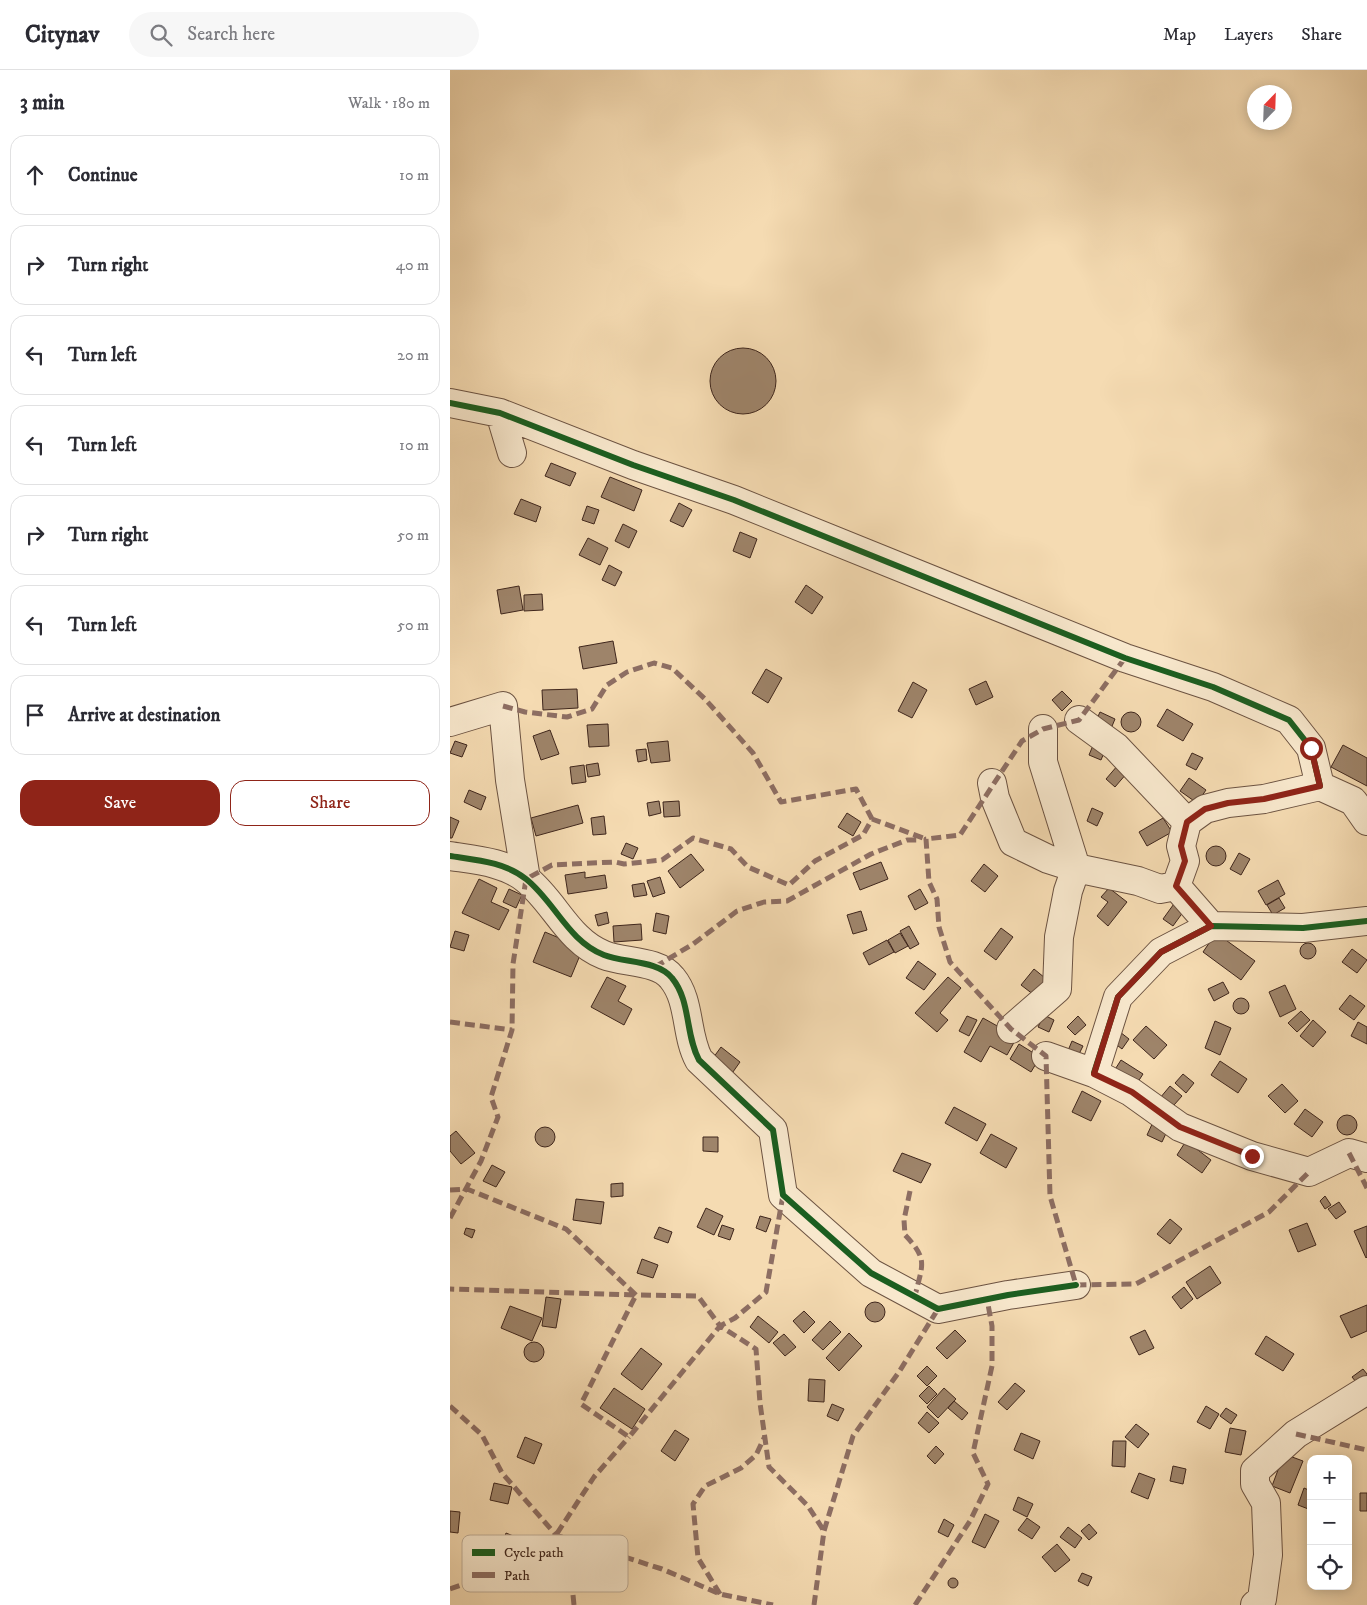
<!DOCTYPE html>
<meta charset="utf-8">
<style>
body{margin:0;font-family:"IM FELL DW Pica",serif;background:#f7f7f7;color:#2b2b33}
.controls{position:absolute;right:15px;bottom:15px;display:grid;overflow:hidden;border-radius:10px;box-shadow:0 2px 12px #0003}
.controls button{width:45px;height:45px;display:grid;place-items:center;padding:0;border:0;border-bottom:1px solid #e1e1e2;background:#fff;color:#2b2b33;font:25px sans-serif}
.compass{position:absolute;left:797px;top:15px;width:45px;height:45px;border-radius:50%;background:#fff;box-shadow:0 2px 12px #0003;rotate:23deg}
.stop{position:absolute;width:15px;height:15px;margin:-11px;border:4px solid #8f2418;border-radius:50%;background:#fff}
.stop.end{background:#8f2418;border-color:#fff;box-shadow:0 1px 5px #0008}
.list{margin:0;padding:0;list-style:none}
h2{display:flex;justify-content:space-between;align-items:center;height:65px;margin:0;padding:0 20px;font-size:21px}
h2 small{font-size:16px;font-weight:400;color:#7c7c81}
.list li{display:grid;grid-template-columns:32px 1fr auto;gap:15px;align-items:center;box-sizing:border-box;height:80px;margin:0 10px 10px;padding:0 10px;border:1px solid #e1e1e2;border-radius:15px}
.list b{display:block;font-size:19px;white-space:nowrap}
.list em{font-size:16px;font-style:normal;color:#7c7c81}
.actions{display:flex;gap:10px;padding:15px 20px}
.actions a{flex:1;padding:11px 0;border:1px solid #8f2418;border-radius:15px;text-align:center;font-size:18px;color:#8f2418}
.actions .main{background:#8f2418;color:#fff}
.icon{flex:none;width:28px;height:28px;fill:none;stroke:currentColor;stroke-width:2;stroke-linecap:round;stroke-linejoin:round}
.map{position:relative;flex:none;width:917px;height:1535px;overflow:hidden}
header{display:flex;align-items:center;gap:30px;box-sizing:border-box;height:70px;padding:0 25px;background:#fff;border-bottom:1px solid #e1e1e2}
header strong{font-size:24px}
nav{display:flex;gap:28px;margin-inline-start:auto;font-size:18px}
.search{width:350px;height:45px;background:#f7f7f7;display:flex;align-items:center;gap:12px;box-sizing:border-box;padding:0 18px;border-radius:28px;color:#7c7c81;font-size:19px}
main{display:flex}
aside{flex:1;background:#fff}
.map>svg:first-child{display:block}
.building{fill:#9e846a;stroke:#3f261c}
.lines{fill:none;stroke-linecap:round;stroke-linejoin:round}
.street-casing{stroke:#6c5342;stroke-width:30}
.street{stroke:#f8e8cd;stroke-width:28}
.quiet{stroke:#8d6e63;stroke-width:5;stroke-dasharray:10 5;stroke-linecap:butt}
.cycleway-casing{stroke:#f8e8cd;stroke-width:9}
.cycleway{stroke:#1b5e20;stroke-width:6}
.route{stroke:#8f2418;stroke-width:6}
.key{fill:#f8e8cd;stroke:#c0ae98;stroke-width:1}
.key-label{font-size:14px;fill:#3f261c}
</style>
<header>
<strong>Citynav</strong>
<div class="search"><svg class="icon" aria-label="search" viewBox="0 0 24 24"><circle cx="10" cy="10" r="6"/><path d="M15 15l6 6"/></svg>Search here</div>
<nav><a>Map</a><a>Layers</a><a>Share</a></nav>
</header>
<main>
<aside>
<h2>3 min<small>Walk · 180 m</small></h2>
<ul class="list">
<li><svg class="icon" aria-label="ahead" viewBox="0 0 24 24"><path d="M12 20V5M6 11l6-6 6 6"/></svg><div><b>Continue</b></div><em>10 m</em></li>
<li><svg class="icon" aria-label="right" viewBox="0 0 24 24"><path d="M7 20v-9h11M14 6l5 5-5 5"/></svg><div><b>Turn right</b></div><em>40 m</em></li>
<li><svg class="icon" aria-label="left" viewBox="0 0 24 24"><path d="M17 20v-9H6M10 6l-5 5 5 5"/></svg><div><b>Turn left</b></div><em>20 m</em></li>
<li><svg class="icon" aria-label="left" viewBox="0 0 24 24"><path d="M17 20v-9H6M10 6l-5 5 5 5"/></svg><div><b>Turn left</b></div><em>10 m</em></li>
<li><svg class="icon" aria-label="right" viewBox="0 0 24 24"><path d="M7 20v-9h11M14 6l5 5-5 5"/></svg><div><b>Turn right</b></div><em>50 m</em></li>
<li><svg class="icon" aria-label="left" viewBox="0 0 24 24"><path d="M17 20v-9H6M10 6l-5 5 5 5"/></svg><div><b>Turn left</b></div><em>50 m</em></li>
<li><svg class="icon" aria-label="arrive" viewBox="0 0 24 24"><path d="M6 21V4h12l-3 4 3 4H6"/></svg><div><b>Arrive at destination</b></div></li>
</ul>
<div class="actions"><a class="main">Save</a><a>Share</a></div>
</aside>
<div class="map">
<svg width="917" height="1535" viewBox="0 0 917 1535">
<rect width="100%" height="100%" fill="#f5dbb2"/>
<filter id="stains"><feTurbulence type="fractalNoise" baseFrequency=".004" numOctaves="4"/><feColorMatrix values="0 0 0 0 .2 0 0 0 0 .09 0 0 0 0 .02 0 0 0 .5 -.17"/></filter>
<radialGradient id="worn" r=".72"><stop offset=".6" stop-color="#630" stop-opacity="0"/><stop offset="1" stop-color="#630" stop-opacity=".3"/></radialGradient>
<path class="building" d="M260 311a33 33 0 1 1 66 0a33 33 0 1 1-66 0Z
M101 393 126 403 120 416 95 406Z
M160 407 192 420 184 441 151 427Z
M71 429 91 437 86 452 64 444Z
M229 433 242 440 233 457 220 451Z
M137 436 149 440 144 454 132 450Z
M173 454 187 461 179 478 165 471Z
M290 462 307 469 300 488 283 481Z
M138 468 158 478 150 495 129 485Z
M159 495 172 502 165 516 152 510Z
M356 515 373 527 362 544 345 532Z
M69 516 73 540 51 544 47 520Z
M92 524 93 540 74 541V525Z
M163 571 167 593 133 599 129 577Z
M316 599 332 608 318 633 302 623Z
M536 611 543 627 526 635 519 619Z
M463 612 477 620 462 648 448 641Z
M127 619 128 638 93 640 92 620Z
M612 621 622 631 612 641 602 630Z
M717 639 743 654 733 671 707 656Z
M671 652a10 10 0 1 1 20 0a10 10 0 1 1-20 0Z
M650 642 665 649 660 661 645 653Z
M158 654 159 676 139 677 137 655Z
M100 660 109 684 91 690 83 666Z
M5 671 17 675 12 687 0 683Z
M218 671 220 691 201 693 197 673Z
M644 673 656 678 651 690 639 685Z
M893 675 917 688V716L881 697Z
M196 679 197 690 188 692 186 680Z
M742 683 753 688 746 700 736 695Z
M148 693 150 705 138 707 136 695Z
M134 695 136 712 122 714 120 697Z
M668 695 677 703 665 717 656 709Z
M739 708 756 720 747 733 730 721Z
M19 720 36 727 31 740 14 732Z
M209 731 211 743 199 746 197 733Z
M229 731 230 746 214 747 213 732Z
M128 735 133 753 86 766 81 748Z
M642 738 653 743 647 756 637 751Z
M397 743 411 752 403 766 388 757Z
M154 746 156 764 143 765 141 748Z
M0 747 9 751 2 768H0Z
M713 748 722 762 697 776 689 762Z
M176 773 188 778 183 789 171 784Z
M756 786a10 10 0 1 1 20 0a10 10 0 1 1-20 0Z
M789 783 800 789 791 805 780 799Z
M241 784 254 800 230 818 218 801Z
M431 792 438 809 410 820 403 803Z
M534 794 548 806 535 822 521 811Z
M135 802V808L155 805 157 818 118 824 115 805Z
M210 807 215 823 203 827 197 811Z
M29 809 47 818 41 832 59 840 49 860 12 843Z
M828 810 835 824 816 835 808 821Z
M194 813 197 825 184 827 182 815Z
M659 818 677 832 658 856 647 846 658 832 651 827Z
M59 819 72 825 66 838 53 832Z
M470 819 478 833 465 840 458 826Z
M829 828 835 838 823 845 817 835Z
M726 831 736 838 723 856 713 849Z
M411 841 417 860 403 864 397 845Z
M157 842 159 853 148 856 145 845Z
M206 843 219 846 216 864 203 861Z
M191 854 192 870 164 872 163 856Z
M459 856 469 874 460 879 450 861Z
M551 858 563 867 546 890 534 881Z
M5 861 19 865 14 881 0 877Z
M95 862 133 878 121 907 83 892Z
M450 863 458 876 445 883 438 870Z
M766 863 805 891 791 910 753 882Z
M437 870 444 882 419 895 413 883Z
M850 881a8 8 0 1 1 16 0a8 8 0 1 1-16 0Z
M902 879 917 890 907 903 892 892Z
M468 891 486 904 474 920 456 908Z
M584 899 600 912 588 928 571 915Z
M157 907 176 916 168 931 182 939 174 955 141 937Z
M498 907 511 918 490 943 498 950 487 962 465 943Z
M773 912 779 923 764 931 758 919Z
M835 915 846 939 830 947 819 922Z
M900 925 915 936 904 950 889 939Z
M783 936a8 8 0 1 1 16 0a8 8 0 1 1-16 0Z
M851 941 860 950 847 962 838 953Z
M594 945 604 950 599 962 588 957Z
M517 946 527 950 519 966 509 961Z
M628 946 636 955 625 965 617 957Z
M533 948 567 967 557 985 540 976 531 992 514 982Z
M863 950 876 962 863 977 850 966Z
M765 951 781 958 770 985 755 978Z
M908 952 917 957V974L901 966Z
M696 956 717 975 704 989 683 970Z
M670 962 679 969 672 979 663 972Z
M622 971 633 976 627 988 617 983Z
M569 974 590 987 581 1002 560 989Z
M271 977 290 992 278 1009 258 995Z
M671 990 693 1004 686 1015 664 1001Z
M770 991 797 1009 788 1023 761 1005Z
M733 1004 744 1013 736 1023 725 1013Z
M832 1014 848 1031 835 1043 818 1026Z
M720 1016 732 1026 716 1044 705 1034Z
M632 1021 651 1031 641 1051 622 1042Z
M504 1037 536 1054 527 1071 495 1053Z
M855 1039 873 1052 862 1067 844 1054Z
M887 1055a10 10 0 1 1 20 0a10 10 0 1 1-20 0Z
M704 1050 719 1057 712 1072 697 1065Z
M85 1067a10 10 0 1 1 20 0a10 10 0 1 1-20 0Z
M6 1061 25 1083 11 1094 0 1081V1066Z
M541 1064 567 1078 556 1098 530 1083Z
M253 1067H268V1082L253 1081Z
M736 1071 761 1090 752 1103 727 1085Z
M452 1083 481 1094 471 1113 443 1101Z
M42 1095 55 1102 46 1117 33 1111Z
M173 1113V1126L161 1127V1114Z
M875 1126 881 1135 875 1139 870 1131Z
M126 1129 154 1132 151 1154 123 1150Z
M889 1132 896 1142 886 1149 878 1139Z
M256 1138 273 1146 264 1165 247 1157Z
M310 1146 321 1149 316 1162 306 1158Z
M720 1149 732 1159 720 1174 707 1164Z
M857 1153 866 1175 848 1182 839 1160Z
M272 1155 284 1159 280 1170 268 1166Z
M917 1156V1187L916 1188 904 1161Z
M209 1157 222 1162 218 1173 204 1168Z
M16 1158 25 1160 22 1168 14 1164Z
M192 1189 208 1195 203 1208 187 1203Z
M760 1196 771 1213 747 1229 736 1212Z
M734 1217 743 1229 731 1239 722 1227Z
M96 1227 111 1229 106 1258 92 1256Z
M415 1242a10 10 0 1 1 20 0a10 10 0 1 1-20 0Z
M917 1235V1261L901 1268 890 1246Z
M60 1236 92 1248 82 1271 51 1258Z
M354 1241 365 1252 354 1263 343 1251Z
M308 1246 328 1262 319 1273 300 1257Z
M380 1251 391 1262 373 1280 362 1270Z
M505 1260 516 1271 497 1289 486 1278Z
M695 1260 704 1278 689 1285 680 1267Z
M399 1263 412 1276 389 1301 376 1288Z
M334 1264 346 1277 335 1286 323 1273Z
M816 1266 844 1284 833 1301 805 1284Z
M74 1282a10 10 0 1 1 20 0a10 10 0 1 1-20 0Z
M191 1278 212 1294 192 1320 171 1304Z
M477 1296 487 1306 477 1316 467 1306Z
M913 1299 917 1304V1312L910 1317 902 1307Z
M359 1309 375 1310 374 1332 358 1331Z
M565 1313 575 1321 557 1340 548 1332Z
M479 1316 487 1324 477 1334 469 1326Z
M164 1318 195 1339 182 1359 150 1338Z
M494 1318 506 1329 488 1348 477 1337Z
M504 1331 518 1343 512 1350 498 1338Z
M382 1334 394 1339 388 1351 377 1346Z
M756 1336 769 1344 760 1359 747 1352Z
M776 1338 787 1345 781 1354 770 1346Z
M477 1342 489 1353 479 1363 468 1353Z
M686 1354 699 1364 688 1378 675 1367Z
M780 1358 796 1361 791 1385 775 1382Z
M225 1360 239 1369 225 1391 211 1381Z
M571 1363 590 1371 583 1389 564 1380Z
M75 1367 92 1374 84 1394 67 1387Z
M663 1371H676L675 1397 662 1396Z
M486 1376 494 1384 485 1394 477 1386Z
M834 1384 853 1391 840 1423 822 1416Z
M723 1396 736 1399 733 1414 720 1411Z
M689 1403 705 1409 698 1429 681 1422Z
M44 1413 62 1417 58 1434 40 1430Z
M854 1418 861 1421V1440L848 1435Z
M910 1423H917V1441H910Z
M568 1427 583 1434 577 1447 563 1440Z
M0 1441 10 1442 8 1463 0 1462Z
M535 1444 549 1451 535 1478 522 1472Z
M577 1448 590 1457 582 1469 568 1460Z
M494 1449 504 1455 498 1467 488 1462Z
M639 1454 647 1463 639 1470 631 1461Z
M618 1457 632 1468 625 1478 610 1467Z
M56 1463 73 1470 67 1486 50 1480Z
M607 1474 620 1490 605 1502 592 1487Z
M632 1503 642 1507 638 1516 628 1511Z
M498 1513a5 5 0 1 1 10 0a5 5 0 1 1-10 0Z"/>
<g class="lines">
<g class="street-casing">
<path id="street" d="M0 333 50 343 183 395 284 430 675 588 763 617 839 650 861 678 870 716
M50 343 62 383
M629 650 666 677 737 752 731 776 735 791 726 816
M0 652 53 636 60 710 76 809
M542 713 545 728 563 772 598 789 626 798 688 811 710 819 726 816 761 856
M737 752 755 739 778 733 814 729 870 716 903 731 917 751
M0 786C26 790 55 792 76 809 105 832 118 871 154 885 174 893 208 890 222 908 241 931 235 964 249 990L323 1060 333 1125 421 1203 488 1239 558 1225 626 1215
M561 959 607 919 609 867 618 821 626 798 593 692V659
M596 986 644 1003 681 1022 730 1057 802 1086 859 1102 899 1083 917 1088
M644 1003 668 927 711 882 761 856 853 858 917 851
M805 1535 812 1529 818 1485 816 1433 805 1414V1401L846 1364 917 1320"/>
</g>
<use href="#street" class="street"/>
<path class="quiet" d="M675 588 629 650 593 659 572 671 510 765 476 769 479 812 487 829 489 857 500 892 561 959 596 986 600 1126 626 1215 686 1214 819 1142 859 1102
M53 636 75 642 117 647 142 639 157 615 177 602 204 593 222 598 255 629 303 683 331 732 406 719 422 749
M205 897 243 874 287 841 314 832 337 831 421 784 457 770H471
M0 952 62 960
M899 1083 917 1118
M0 1120 17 1119 116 1159 186 1225 248 1226 270 1256 179 1367 131 1334 186 1225 0 1219
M460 1121 454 1150 455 1165C479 1190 472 1195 465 1226
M333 1125 316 1222 285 1248 270 1256 306 1279 310 1333 319 1397 358 1436 374 1461
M0 1148 31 1091 48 1047 41 1027 62 960 63 894 76 809 102 795 165 792 174 794 212 790 243 768 281 779 298 797 339 815 365 791 413 765 422 749 476 769
M0 1336 32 1365 52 1403 106 1465 212 1499 270 1524 323 1535
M846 1364 917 1380
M0 1519 56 1499 122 1515
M270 1524 248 1488 243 1434 255 1416 291 1398 306 1385 315 1366
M124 1535 122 1515 106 1477V1465L144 1407 179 1367
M364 1535 374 1461 403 1366 449 1302 488 1239
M465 1535 520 1451 538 1414 523 1383 542 1296V1256L537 1229"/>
<g class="cycleway-casing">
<path id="cycleway" d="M0 333 50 343 183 395 284 430 675 588 763 617 839 650 861 678 870 716
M0 786C26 790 55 792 76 809 105 832 118 871 154 885 174 893 208 890 222 908 241 931 235 964 249 990L323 1060 333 1125 421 1203 488 1239 558 1225 626 1215
M644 1003 668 927 711 882 761 856 853 858 917 851"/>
</g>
<use href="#cycleway" class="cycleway"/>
</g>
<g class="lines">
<path class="route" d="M802 1086 730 1057 682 1022 644 1004 668 927 711 882 761 856 726 816 735 791 731 776 737 752 755 739 778 733 814 729 870 716 861 678"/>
</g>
<rect x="12" y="1465" width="166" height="57" rx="8" class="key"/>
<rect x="22" y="1479" width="23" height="7" fill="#1b5e20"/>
<rect x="22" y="1502" width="23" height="6" fill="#8d6e63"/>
<g class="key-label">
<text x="54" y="1487">Cycle path</text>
<text x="54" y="1510">Path</text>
</g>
<rect width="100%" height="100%" filter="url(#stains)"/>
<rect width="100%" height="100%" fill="url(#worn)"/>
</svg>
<div class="controls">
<button>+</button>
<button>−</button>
<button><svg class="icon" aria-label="locate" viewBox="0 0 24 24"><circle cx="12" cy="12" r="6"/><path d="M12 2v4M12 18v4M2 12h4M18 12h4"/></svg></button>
</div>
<svg class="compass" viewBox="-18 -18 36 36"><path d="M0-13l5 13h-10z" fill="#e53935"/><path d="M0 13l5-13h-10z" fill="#7c7c81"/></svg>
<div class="stop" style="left:861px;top:678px"></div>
<div class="stop end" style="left:802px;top:1086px"></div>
</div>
</main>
